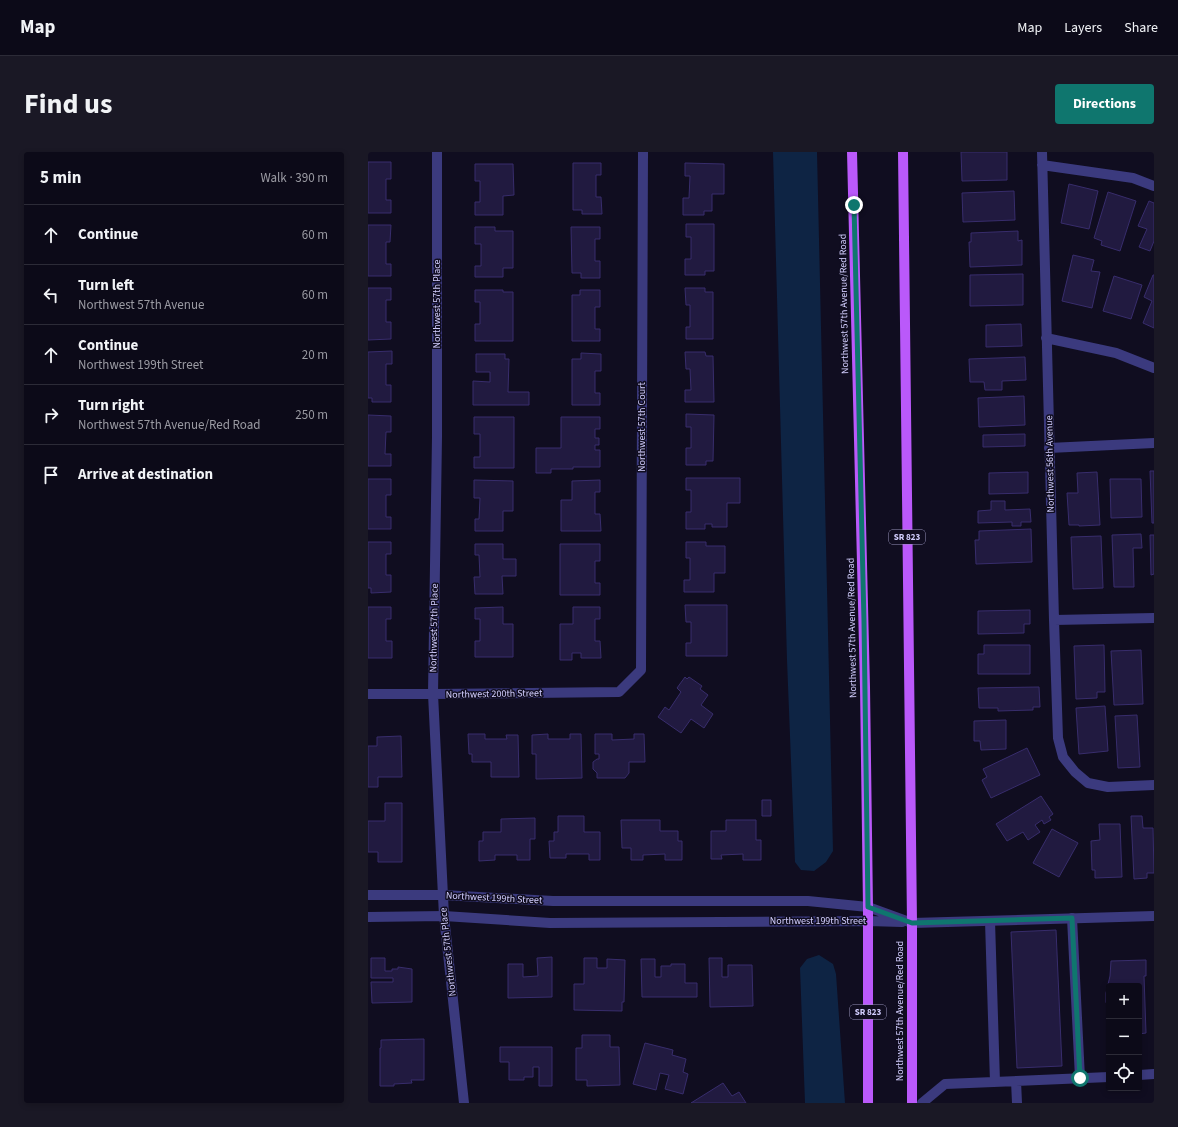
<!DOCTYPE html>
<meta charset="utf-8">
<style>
body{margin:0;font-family:"Source Sans 3",sans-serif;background:#1a1825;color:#f1f3f6}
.controls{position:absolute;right:12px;bottom:12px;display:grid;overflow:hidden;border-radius:4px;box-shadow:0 2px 6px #0003}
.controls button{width:36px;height:36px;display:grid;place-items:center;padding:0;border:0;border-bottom:1px solid #2c2b37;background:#0c0a18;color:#f1f3f6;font:20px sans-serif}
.stop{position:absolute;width:12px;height:12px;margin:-9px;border:3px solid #0f766e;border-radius:50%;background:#fff}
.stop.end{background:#0f766e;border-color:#fff;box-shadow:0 1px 4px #0008}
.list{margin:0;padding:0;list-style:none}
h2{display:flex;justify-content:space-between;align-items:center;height:52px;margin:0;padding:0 16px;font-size:17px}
h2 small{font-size:13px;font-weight:400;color:#9a9aa2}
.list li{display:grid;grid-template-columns:26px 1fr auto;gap:12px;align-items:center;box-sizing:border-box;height:60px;padding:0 16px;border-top:1px solid #2c2b37}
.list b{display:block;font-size:15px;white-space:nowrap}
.list p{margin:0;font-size:13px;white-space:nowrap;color:#9a9aa2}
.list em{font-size:13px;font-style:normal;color:#9a9aa2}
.icon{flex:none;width:22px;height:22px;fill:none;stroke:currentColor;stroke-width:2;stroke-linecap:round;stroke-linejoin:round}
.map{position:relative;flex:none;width:786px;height:951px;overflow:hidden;border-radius:4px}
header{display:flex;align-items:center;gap:24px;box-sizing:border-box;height:56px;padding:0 20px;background:#0c0a18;border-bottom:1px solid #2c2b37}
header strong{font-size:19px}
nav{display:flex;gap:22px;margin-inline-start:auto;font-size:14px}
.intro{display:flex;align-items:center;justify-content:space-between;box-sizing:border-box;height:96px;padding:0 24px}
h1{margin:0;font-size:28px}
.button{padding:10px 18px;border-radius:4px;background:#0f766e;color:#fff;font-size:14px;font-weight:700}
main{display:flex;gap:24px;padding:0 24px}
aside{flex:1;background:#0c0a18;border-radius:4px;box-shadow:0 2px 6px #0003}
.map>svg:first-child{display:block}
.water{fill:#0e2444}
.building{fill:#211a40;stroke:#382d6c}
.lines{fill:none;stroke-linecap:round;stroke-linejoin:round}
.service{stroke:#3b3a7e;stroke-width:10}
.minor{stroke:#3b3a7e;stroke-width:10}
.tertiary{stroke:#3b3a7e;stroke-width:10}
.primary{stroke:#ba59fa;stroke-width:10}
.route{stroke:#0f766e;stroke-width:5}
.labels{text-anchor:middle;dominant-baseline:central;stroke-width:3;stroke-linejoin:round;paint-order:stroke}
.shield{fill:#100d20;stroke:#9894bb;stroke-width:1}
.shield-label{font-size:9px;font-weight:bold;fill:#d2cefe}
.street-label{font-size:10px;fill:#d2cefe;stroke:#100d20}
</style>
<header>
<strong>Map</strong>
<nav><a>Map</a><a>Layers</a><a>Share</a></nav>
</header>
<div class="intro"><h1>Find us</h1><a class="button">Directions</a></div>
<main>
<aside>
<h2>5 min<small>Walk · 390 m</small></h2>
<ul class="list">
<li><svg class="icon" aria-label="ahead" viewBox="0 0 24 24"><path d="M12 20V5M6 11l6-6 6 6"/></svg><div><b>Continue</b></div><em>60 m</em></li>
<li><svg class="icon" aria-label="left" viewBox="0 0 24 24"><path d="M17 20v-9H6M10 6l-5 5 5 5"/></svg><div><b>Turn left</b><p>Northwest 57th Avenue</p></div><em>60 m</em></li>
<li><svg class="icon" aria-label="ahead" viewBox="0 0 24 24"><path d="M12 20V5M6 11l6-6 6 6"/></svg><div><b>Continue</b><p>Northwest 199th Street</p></div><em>20 m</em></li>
<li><svg class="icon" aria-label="right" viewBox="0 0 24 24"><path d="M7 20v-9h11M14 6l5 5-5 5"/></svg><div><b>Turn right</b><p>Northwest 57th Avenue/Red Road</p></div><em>250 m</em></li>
<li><svg class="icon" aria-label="arrive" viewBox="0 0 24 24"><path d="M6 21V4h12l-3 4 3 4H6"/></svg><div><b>Arrive at destination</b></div></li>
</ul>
</aside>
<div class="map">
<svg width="786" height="951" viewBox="0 0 786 951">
<rect width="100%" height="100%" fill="#100d20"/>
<path class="water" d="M405 0H449L465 699 458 710 446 719 433 718 427 710 419 508Z
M451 803 465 812 468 822 477 951H437L432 816 439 807Z"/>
<path class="building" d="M593 0H639V28L594 29Z
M0 10H23V27H18V48H23V61H0Z
M205 11H233V23H228V45H233L234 62H214V58H205Z
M317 11 356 12V42H344V59H336V63H315V46H321L322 24H317Z
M107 12H145L146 43 135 44V63H107V50H112V29H107Z
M701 32 730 39 721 77 693 71Z
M646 39 647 68 595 70 594 41Z
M740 40 768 49 752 99 733 93 734 89 726 86Z
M781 49 786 51V89L782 99 771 95 779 77 770 74Z
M318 72H346V119H337V123H317V107H323V85H318Z
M0 73H23L22 90H18V112H23V124H0Z
M107 75H127V79H145V116H135V125H107V114H113V92H107Z
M203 75H232V87H227V109H232V126H213V121H204Z
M650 79V89L654 88V113L602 115 601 90H603V81Z
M705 103 726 108 723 119 732 120 724 156 694 149Z
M655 122V153L602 154V123Z
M785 123H786V176L775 171 784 149 776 145Z
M746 124 774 133 763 167 735 159Z
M0 136H23V148H18V170H23V187L0 188Z
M317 136H337V140H345V187H318V175H322V153H318Z
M107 138H135V140H145V189H107V172H112V150H107Z
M212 138H232V155H227V177H232V189H204V143H212Z
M653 172 654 194 618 195V173Z
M24 199V212H18V233H23V250H4V246H0V200Z
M317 200H337L338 204H345L346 250H317V238H323L322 217H318Z
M213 201 233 202V219H227V241H232V253H204V207H213Z
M108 202H137V207H141L140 240H161V253H105V229L122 230V220H108Z
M657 205 658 228 634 229V238H617L616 230H602L601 207Z
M656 244 657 273 611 275 610 246Z
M318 262 346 263 345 309H338V313H318V296H323V275H318Z
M0 263 23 264V280H18L17 302H23V314H0Z
M106 265H146V316H106V305H112V282H106Z
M193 265H232V277H227V286H231V293H227V298H232V315H205V317H183V321H168V296H193Z
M657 282V294L615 295V283Z
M782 319H786V371H784Z
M660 320V341L621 342V321Z
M729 320 732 373 711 374V373H701L699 341H710L709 321Z
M318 326H372V351H359V375H344V372H337V377H318V360H323V338H318Z
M0 327H23V343H18V365H23V377H0Z
M742 327H773L774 365 743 366Z
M106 328 145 329V359H135V379H107V367H111L112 346H106Z
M232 328V340H227V362H232L233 379H193V348H204V329Z
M623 349H637V358L662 357 663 370H653V374H644V370L610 371V359L623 358Z
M663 377 664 410 608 412 607 388H611V379Z
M773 382 774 396H765L766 435H746L744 383Z
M782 383H786V422L783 423Z
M733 384 735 436 705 437 703 385Z
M0 390H23V402H18V423H23V440L3 441V436H0Z
M318 390H338V394H357V421H346V440H316V428H322V406H318Z
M107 392H135V407H148V424H134L135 442H107L106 425H112L111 403H107Z
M192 392H232V409H227V431H232V443H192Z
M317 453H359V504H318V491H323V470H318Z
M0 455H23V467H18V489H24V506H0Z
M135 455V472H145V505H107V489H112V467H107V456Z
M205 455H232V467H227V489H232L233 506H213V501H204V508H192V472H205Z
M662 458V472H656V481L610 482V459Z
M616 493H662V522H610V502H616Z
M736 493 737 540H729V546L708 547 706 494Z
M773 498 775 552 746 553 743 499Z
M317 525 319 527 321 525 334 534 332 537 340 543 333 553 345 562 336 576 323 567 313 581 290 565 297 555 301 558 313 540 309 536Z
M671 535 672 555H665V558L630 559V556H611L610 536Z
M737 554 740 599 711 602 708 556Z
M769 563 772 615 750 616 747 564Z
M638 568V597L613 598 612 589H606V569Z
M100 582H117V587H139L138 583H150L151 625H123V610H104V602H101Z
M180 582V587H202V582H213L214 626 168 627V602H164V583Z
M227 582H244V588L266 587V582H276L277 610H261V621L257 626H229V621L225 617V610L229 607H231V602H227Z
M33 584 34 625H10V635H0V594H9V585Z
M659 596 672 623 623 646 614 628 619 625 615 617Z
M673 644 685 662 681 665 683 668 676 672 674 668 667 673 672 680 660 688 655 680 639 689 628 672Z
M394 648H403V664H394Z
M17 651H34V710H10V700H0V669H17Z
M190 664H216V680H232V708H221V702H198V706H182L181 689H186V680H190Z
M763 664H774L775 676H785L786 721H779V726L766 727Z
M167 666V687H162V708H149V703H127V708L111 709V689H115V680H133V667Z
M253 668H292V679H310V689H314V708H297V702L275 703V708H263V696H254Z
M358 668H388V688H393V708H375V702L353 703 354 707H343V679H358Z
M731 672H752L754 725 727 726V718H724L723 689 732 688Z
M684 677 710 691 691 725 665 711Z
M688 778 694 914 649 916 643 780Z
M184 805V845L140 846V812H155V825L170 824 169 806Z
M3 806H17V819H24V817H30V815L44 817V850L4 851 3 830H25V826H3Z
M216 806H229V816H239V807L257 808 256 850H254V859L206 858V832H216Z
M341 806H354V825H360V813H384L385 854 342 855Z
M273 807H287V825H293V814H303V812H317V831H329V845H274Z
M778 808V824H776L778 881 771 882V834H741V859L738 850V841L742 824 743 809Z
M214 883H242V895H251L252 933 219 934V928H208V896H214Z
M56 887V928H43L44 931 26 932V934H12V896H13V888Z
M277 891 305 898 304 903 318 907 315 920 320 922 315 942 297 937 301 923 292 921 288 938 265 932Z
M132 895H184V934H171V915H165V925H156V928H141V910H132Z
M355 931 364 944 371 940 378 951H323Z"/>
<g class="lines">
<path class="service" d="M704 766 712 926
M622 769 627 930
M771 923 786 922
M648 929 649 951
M554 951 577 932 741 925"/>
<path class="minor" d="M69 0V285L65 542 76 764 96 951
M674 0 686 468 690 586 695 605 707 620 720 631 740 635 786 633
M674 13 765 26 786 34
M678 186 748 201 786 216
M681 296 786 291
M686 468 786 466
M0 542H65L251 540 273 518 275 0
M544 771 786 764"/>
<path class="tertiary" d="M0 743H75L185 749H440L500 755 544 771
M0 765 76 764 182 771 500 769 534 770"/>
<path class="primary" d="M484 0 497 535 500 755V951
M535 0 544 771V951"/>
</g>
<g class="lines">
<path class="route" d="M486 53 496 469 500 755 544 771 704 766 712 926"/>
</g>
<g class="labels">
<g class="shield">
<rect x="521" y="378" width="36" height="14" rx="3"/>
<rect x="482" y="853" width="36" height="14" rx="3"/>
</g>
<g class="shield-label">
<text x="539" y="385">SR 823</text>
<text x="500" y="860">SR 823</text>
</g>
<g class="street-label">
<text transform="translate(69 152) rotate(-90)">Northwest 57th Place</text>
<text transform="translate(476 152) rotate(-91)">Northwest 57th Avenue/Red Road</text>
<text transform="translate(274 275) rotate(-90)">Northwest 57th Court</text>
<text transform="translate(682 312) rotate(-91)">Northwest 56th Avenue</text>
<text transform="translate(66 476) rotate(-89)">Northwest 57th Place</text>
<text transform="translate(484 476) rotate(-91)">Northwest 57th Avenue/Red Road</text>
<text transform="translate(126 542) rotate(-1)">Northwest 200th Street</text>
<text transform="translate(126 746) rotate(3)">Northwest 199th Street</text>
<text x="450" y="769">Northwest 199th Street</text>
<text transform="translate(80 800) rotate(-96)">Northwest 57th Place</text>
<text transform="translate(532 859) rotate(-90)">Northwest 57th Avenue/Red Road</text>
</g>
</g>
</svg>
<div class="controls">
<button>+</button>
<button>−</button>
<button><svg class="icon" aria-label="locate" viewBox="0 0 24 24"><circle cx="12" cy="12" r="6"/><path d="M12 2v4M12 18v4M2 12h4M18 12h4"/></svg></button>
</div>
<div class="stop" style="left:712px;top:926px"></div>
<div class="stop end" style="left:486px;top:53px"></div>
</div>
</main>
